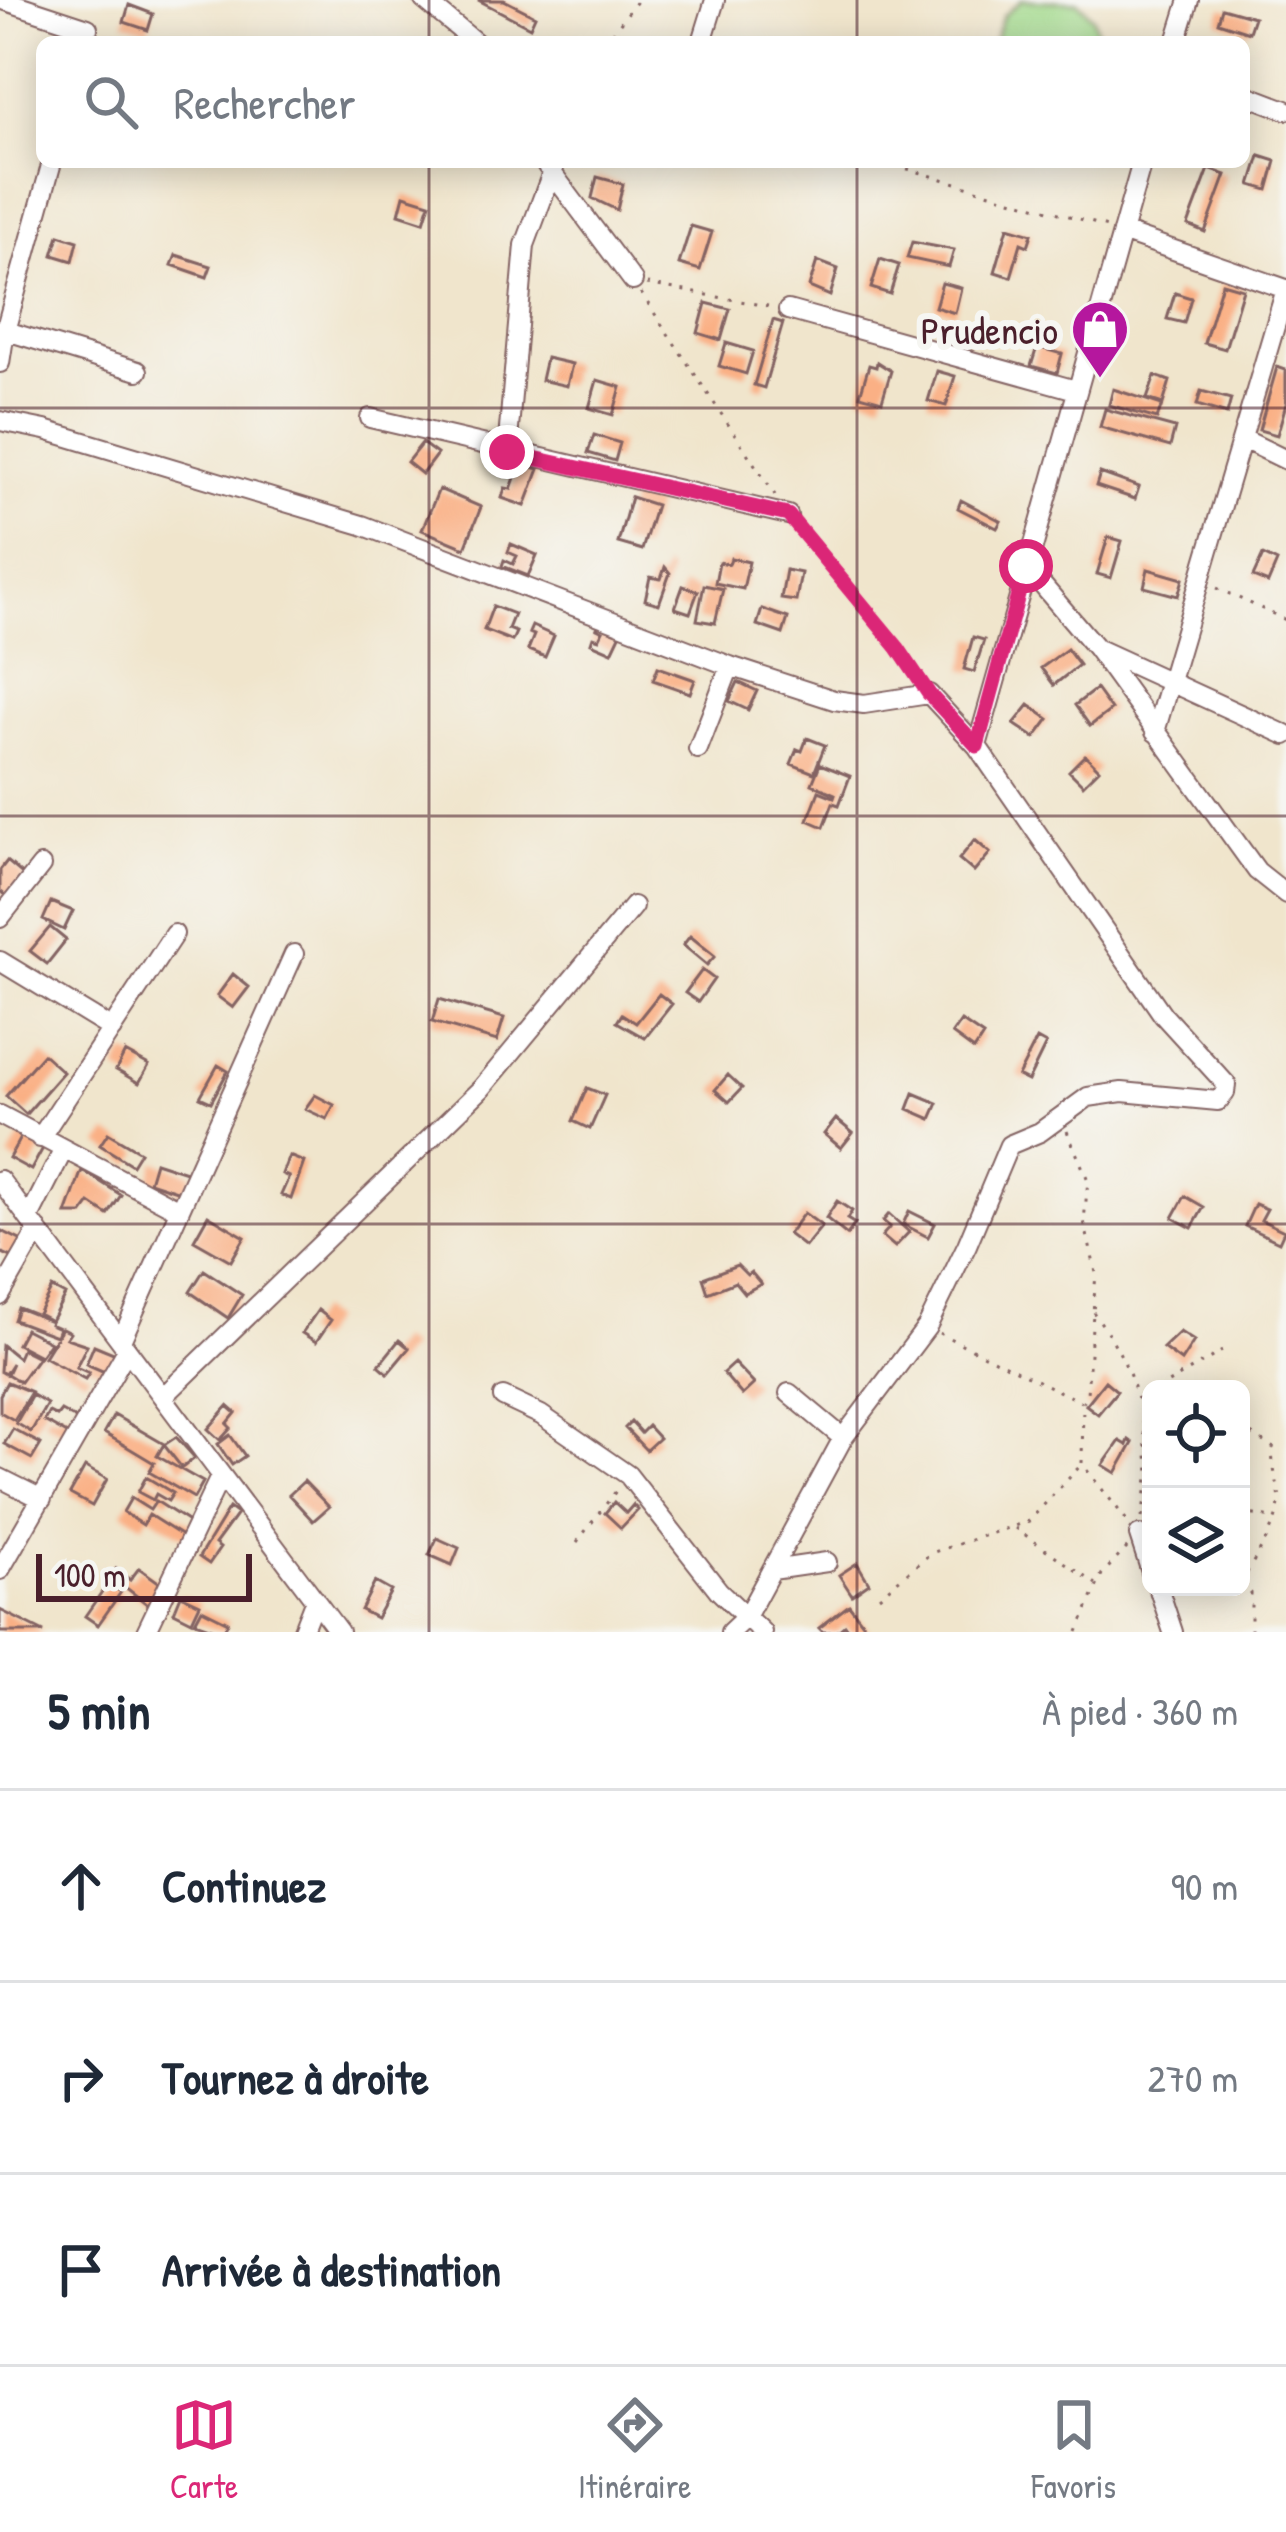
<!DOCTYPE html>
<html lang="fr">
<meta charset="utf-8">
<style>
body{margin:0;font-family:"Patrick Hand",sans-serif;background:#f2f2f3;color:#1f2937}
.controls{position:absolute;right:36px;bottom:36px;display:grid;overflow:hidden;border-radius:18px;box-shadow:0 6px 30px #0003}
.controls button{width:108px;height:108px;display:grid;place-items:center;padding:0;border:0;border-bottom:3px solid #e0e1e3;background:#fff;color:#1f2937;font:60px sans-serif}
.scale{position:absolute;left:36px;bottom:30px;width:216px;box-sizing:border-box;padding-left:12px;border:6px solid #4a1f2b;border-top:0;font-size:33px;line-height:42px;white-space:nowrap;color:#4a1f2b;-webkit-text-stroke:9px #f6f6f2;paint-order:stroke}
.stop{position:absolute;width:36px;height:36px;margin:-27px;border:9px solid #db2777;border-radius:50%;background:#fff}
.stop.end{background:#db2777;border-color:#fff;box-shadow:0 3px 12px #0008}
.list{margin:0;padding:0;list-style:none}
h2{display:flex;justify-content:space-between;align-items:center;height:156px;margin:0;padding:0 48px;font-size:51px}
h2 small{font-size:39px;font-weight:400;color:#747a83}
.list li{display:grid;grid-template-columns:78px 1fr auto;gap:36px;align-items:center;box-sizing:border-box;height:192px;padding:0 48px;border-top:3px solid #e0e1e3}
.list b{display:block;font-size:45px;white-space:nowrap}
.list em{font-size:39px;font-style:normal;color:#747a83}
.icon{flex:none;width:66px;height:66px;fill:none;stroke:currentColor;stroke-width:2;stroke-linecap:round;stroke-linejoin:round}
.map{position:relative;flex:none;width:1286px;height:1632px;overflow:hidden}
.search{position:absolute;background:#fff;box-shadow:0 6px 30px #0003;left:36px;right:36px;top:36px;height:132px;display:flex;align-items:center;gap:30px;box-sizing:border-box;padding:0 42px;border-radius:18px;color:#747a83;font-size:45px}
.sheet{height:732px;background:#fff}
nav{display:flex;justify-content:space-around;align-items:center;box-sizing:border-box;height:168px;border-top:3px solid #e0e1e3;background:#fff;font-size:33px;color:#747a83}
nav a{display:grid;justify-items:center;gap:6px}
nav .on{color:#db2777}
.map>svg:first-child{display:block}
.green{fill:#a2d98b;stroke:#767c5b;stroke-width:3}
.building{fill:#fab085}
.lines{fill:none;stroke-linecap:round;stroke-linejoin:round}
.minor-casing{stroke:#846463;stroke-width:22}
.path{stroke:#846463;stroke-width:3;stroke-dasharray:3 9;stroke-linecap:butt}
.minor{stroke:#fff;stroke-width:18}
.route{stroke:#db2777;stroke-width:15}
.grid{fill:none;stroke:#4a1f2b;stroke-width:3;stroke-opacity:0.55}
.labels{text-anchor:middle;dominant-baseline:central;stroke-width:12;stroke-linejoin:round;paint-order:stroke}
.poi-label{font-size:39px;fill:#4a1f2b;stroke:#f6f6f2;text-anchor:end}
</style>
<div class="map">
<svg width="1286" height="1632" viewBox="0 0 1286 1632">
<rect width="100%" height="100%" fill="#f6f6f2"/>
<filter id="ink" filterUnits="userSpaceOnUse"><feTurbulence type="fractalNoise" baseFrequency=".00833" numOctaves="2"/><feDisplacementMap in="SourceGraphic" scale="24" xChannelSelector="R" yChannelSelector="G"/><feConvolveMatrix kernelMatrix="1 2 1 2 8 2 1 2 1" color-interpolation-filters="sRGB"/></filter>
<filter id="wash" filterUnits="userSpaceOnUse"><feTurbulence type="fractalNoise" baseFrequency=".004" numOctaves="4" result="noise"/><feDisplacementMap in="SourceGraphic" scale="48" xChannelSelector="R" yChannelSelector="G"/><feGaussianBlur stdDeviation="2.7" result="paint"/><feColorMatrix in="noise" values="0 0 0 0 0 0 0 0 0 0 0 0 0 0 0 0 0 1.4 0 .05"/><feComposite in="paint" operator="in"/></filter>
<g filter="url(#wash)">
<rect width="100%" height="100%" fill="#f0e5cc"/>
<path class="green" d="M1022 0 1078 2 1093 17 1100 42H994L1003 16Z"/>
<g id="blocks">
<path class="building" d="M478 0H504L535 16 530 27Z
M129 5 153 14 148 30 124 22Z
M1222 8 1254 17 1249 32 1218 22Z
M1260 156 1276 161 1268 190 1251 185Z
M1209 169 1226 175 1205 232 1188 225Z
M597 177 623 184 617 210 592 198Z
M404 195 430 203 424 222 399 214Z
M691 226 712 232 700 270 679 264Z
M1008 227 1032 234 1028 246 1021 243 1011 277 995 272Z
M59 235 78 241 73 261 53 255Z
M912 242 954 250 949 267 907 258Z
M176 255 211 266 207 277 172 265Z
M880 259 899 265 890 294 871 288Z
M817 261 838 269 830 296 809 287Z
M942 283 961 288 955 313 935 307Z
M1222 283 1243 289 1225 349 1204 343Z
M1175 293 1191 298 1184 323 1167 319Z
M706 303 730 309 721 340 698 333Z
M773 320 783 323 764 388 754 385Z
M726 343 753 351 746 374 719 366Z
M1037 347 1062 354 1057 373 1031 366Z
M546 358 572 364 567 386 541 380Z
M877 362 891 371 882 401 860 395 869 365 876 367Z
M1277 367 1286 370V404L1277 435 1259 430Z
M937 371 955 376 946 406 928 401Z
M1155 376 1170 381 1163 404 1147 399Z
M597 380 621 387 613 415 589 408Z
M1113 389 1162 405 1157 419 1109 405Z
M1201 391 1231 399 1227 414 1197 405Z
M1105 409 1175 428 1170 447 1100 427Z
M594 435 620 443 615 461 588 453Z
M422 443 437 454 422 474 407 462Z
M520 463 539 469 525 506 502 498 505 488 511 489Z
M1100 473 1139 487 1135 499 1096 486Z
M439 489 481 507 465 548 422 530Z
M631 497 656 505 642 550 618 543Z
M961 500 1001 521 997 528 958 508Z
M1108 537 1122 541 1111 578 1097 574Z
M511 544 537 555 528 576 502 566 504 560 513 564 517 556 508 552Z
M1263 555 1277 562 1268 583 1253 577Z
M731 558 749 562 743 589 715 583 719 562 729 564Z
M665 567 670 573 659 604 645 600 650 577 661 579Z
M1148 569 1183 579 1178 596 1144 587Z
M786 570 801 573 796 601 781 599Z
M704 585 723 589 715 623 697 620Z
M683 586 698 591 690 613 675 608Z
M493 606 514 614 508 629 516 632 512 641 484 630Z
M762 609 788 618 783 634 757 625Z
M599 624 621 633 612 652 591 643 593 637 599 639 603 631 597 628Z
M532 626 554 636 545 657 528 650 534 635 529 633Z
M973 637 984 640 974 672 964 669Z
M1067 649 1079 665 1054 685 1041 668Z
M658 667 695 680 690 693 653 680Z
M738 682 757 691 748 710 729 701Z
M1096 689 1111 710 1090 726 1075 705Z
M1029 705 1049 719 1035 738 1014 724Z
M807 738 825 745 814 773 791 764 797 749 802 751Z
M1085 755 1099 769 1083 785 1069 771Z
M820 764 850 776 839 805 833 803 824 827 808 820 819 791 834 797 835 794 812 784Z
M975 840 990 853 974 872 959 859Z
M7 861 25 876 7 897 0 891V870Z
M51 902 73 911 64 930 43 920Z
M50 927 66 940 47 964 30 951Z
M690 936 715 956 707 965 683 945Z
M702 970 714 979 698 1002 685 993Z
M233 974 249 987 233 1008 217 996Z
M659 994 672 1004 645 1038 617 1022 622 1014 636 1023Z
M439 999 504 1018 497 1041 432 1022Z
M961 1021 983 1036 974 1050 952 1034Z
M1037 1039 1046 1044 1028 1081 1018 1076Z
M125 1052 149 1065 139 1083 116 1070Z
M43 1054 63 1072 26 1114 6 1096Z
M218 1065 228 1071 211 1102 200 1097Z
M728 1075 742 1088 729 1102 715 1090Z
M587 1088 605 1095 590 1129 573 1121Z
M914 1093 938 1103 931 1119 908 1109Z
M315 1095 334 1105 327 1119 305 1109Z
M836 1119 853 1133 841 1148 824 1134Z
M108 1133 140 1152 132 1165 100 1145Z
M21 1136 43 1148 31 1170 9 1158Z
M289 1156 304 1162 291 1199 281 1195 289 1177 282 1174Z
M155 1162 192 1174 186 1194 149 1182Z
M82 1170 121 1195 108 1215 90 1203 82 1214H66Z
M1185 1196 1204 1207 1192 1228 1173 1218Z
M837 1201 852 1211 847 1219 855 1224 847 1235 826 1218Z
M1255 1204 1267 1209 1261 1220 1284 1231 1279 1242 1245 1226Z
M909 1211 935 1224 928 1237 903 1224Z
M804 1213 822 1226 805 1247 788 1234Z
M889 1214 909 1232 895 1247 882 1236 890 1227 883 1221Z
M208 1215 245 1237 231 1261 194 1240Z
M0 1230 22 1241 14 1258 0 1252Z
M737 1265 747 1275 751 1272 761 1284 744 1293 735 1282 708 1293 703 1278Z
M204 1270 242 1295 228 1318 190 1292Z
M52 1288 65 1295 51 1321 38 1314Z
M18 1308 51 1321 50 1324 59 1328 56 1336 14 1320Z
M318 1310 331 1320 316 1342 302 1333Z
M62 1328 70 1332 66 1338 87 1345 76 1367 89 1373 85 1379 44 1357Z
M25 1329 50 1342 40 1356 17 1344Z
M1180 1332 1194 1341 1181 1361 1163 1348Z
M399 1340 409 1348 388 1373 379 1365Z
M2 1345 18 1358 22 1349 38 1357 20 1382 7 1374 12 1363 5 1374 0 1371Z
M94 1345 116 1354 107 1373 86 1364Z
M734 1363 754 1384 742 1395 723 1373Z
M1105 1381 1117 1391 1098 1414 1086 1405Z
M7 1382 31 1392 14 1420 0 1412V1395Z
M32 1395 47 1404 31 1432 16 1423Z
M228 1406 236 1413 227 1424 231 1428 220 1440 208 1429Z
M61 1411 85 1424 76 1439 44 1421 49 1412 57 1416Z
M114 1415 164 1444 157 1456 203 1482 194 1498 149 1472 154 1463 104 1433Z
M631 1422 641 1433 648 1426 659 1438 646 1450 625 1428Z
M13 1429 41 1444 32 1459 4 1444Z
M230 1435 245 1456 232 1465 218 1444Z
M176 1437 195 1458 182 1468 164 1445Z
M1129 1440 1133 1443 1116 1473 1103 1465 1120 1441 1127 1445Z
M85 1467 107 1479 92 1506 70 1494Z
M146 1477 173 1493 168 1501 156 1494 153 1500 138 1492Z
M304 1481 329 1507 313 1521 289 1495Z
M131 1498 150 1510 156 1501 198 1528 190 1541 149 1515 143 1525 123 1512Z
M614 1502 626 1513 633 1505 638 1510 621 1528 605 1513Z
M229 1508 237 1514 215 1544 220 1548 209 1564 199 1557Z
M437 1538 459 1548 452 1565 429 1555Z
M857 1563 869 1583 852 1595 839 1575Z
M139 1568 167 1588 147 1604 111 1576 116 1569 130 1580Z
M375 1582 391 1591 376 1618 361 1610Z
M108 1583 121 1592 98 1625 85 1616Z
M181 1595 200 1604 192 1621 174 1612Z
M849 1605 870 1632H850L845 1625 837 1632H823L819 1628Z
M202 1609 228 1622 223 1632 195 1622Z
M0 1610 44 1632H0Z"/>
</g>
</g>
<g filter="url(#ink)">
<use href="#blocks" fill-opacity="0" stroke="#846463" stroke-width="3"/>
<g class="lines">
<g class="minor-casing">
<path id="minor" d="M3 0 88 28 85 42
M424 0 475 42
M702 42 715 0
M1176 42 1189 0
M1244 94 1286 110
M547 166 633 281
M1122 232 1286 289
M788 310 1076 390
M0 329 138 371
M0 363 5 331 52 162
M370 418 788 515
M0 421 45 430 362 525 730 666 834 700 864 704 929 694 977 746 1163 1015 1226 1084 1225 1093 1218 1101 1122 1092 1088 1097 1040 1132 1009 1145 967 1245 927 1327 843 1438 746 1617 730 1632
M1243 439 1286 460
M507 452 525 245 556 162
M1026 566 1096 648 1257 871 1286 894
M1100 650 1286 735
M1155 732 1286 289
M977 746 1142 162
M698 749 730 666
M0 918 41 866
M0 961 112 1029
M0 1115 179 1210
M40 1138 174 934
M0 1180 339 1632
M29 1218 64 1149
M0 1296 38 1230
M121 1341 294 954
M789 1393 843 1438
M163 1397 481 1089 633 906
M503 1397 541 1415 628 1475 719 1591 762 1632
M0 1478 42 1499
M1139 1535 1151 1572
M0 1570 127 1350
M772 1570 827 1562
M1158 1587 1173 1632
M146 1632 221 1475
M302 1632 315 1599"/>
</g>
<path class="path" d="M605 42 638 0
M884 162 1107 227
M647 284 773 307
M641 293 775 495
M798 527 899 648 919 679
M1217 588 1286 620
M1067 1131 1088 1180 1084 1221 1096 1273 1087 1394 1083 1403 1082 1464 1129 1523
M1093 1312C1117 1343 1131 1372 1141 1410
M939 1333 1081 1402
M1158 1389 1222 1351
M1241 1428 1277 1450
M1241 1513 1273 1518
M1142 1518 1149 1472 1142 1413 1151 1397
M1015 1528 1096 1584
M577 1542 616 1491
M1241 1583C1253 1560 1274 1533 1279 1505 1282 1487 1270 1470 1273 1448
M1240 1587 1251 1593V1632
M879 1596 931 1553 1029 1521 1081 1465
M1078 1632 1102 1574 1128 1547"/>
<use href="#minor" class="minor"/>
</g>
</g>
<g class="lines" filter="url(#ink)">
<path class="route" d="M507 452 788 515 898 648 929 694 977 746 1026 566"/>
</g>
<path class="grid" d="M429 0V42M857 0V42M429 162V1632M857 162V1632M0 408H1286M0 816H1286M0 1224H1286"/>
<defs>
<g id="shop-pin" transform="scale(3)"><path d="M0 17L-7.5 6A9.5 9.5 0 1 1 7.5 6Z" fill="#b5179e" stroke="#f6f6f2"/><path d="M-5-2.5h2.3a2.7 3.5 0 0 1 5.4 0H5L5.5 6h-11ZM-1.5-2.5h3a1.5 2.3 0 0 0-3 0Z" fill="#fff"/></g>
</defs>
<g fill-rule="evenodd">
<use href="#shop-pin" x="1100" y="329"/>
</g>
<g class="labels">
<g class="poi-label">
<text x="1058" y="329">Prudencio</text>
</g>
</g>
</svg>
<div class="controls">
<button><svg class="icon" aria-label="locate" viewBox="0 0 24 24"><circle cx="12" cy="12" r="6"/><path d="M12 2v4M12 18v4M2 12h4M18 12h4"/></svg></button>
<button><svg class="icon" aria-label="layers" viewBox="0 0 24 24"><path d="M12 4l9 5-9 5-9-5zM3 14l9 5 9-5"/></svg></button>
</div>
<div class="scale">100 m</div>
<div class="stop" style="left:1026px;top:566px"></div>
<div class="stop end" style="left:507px;top:452px"></div>
<div class="search"><svg class="icon" aria-label="search" viewBox="0 0 24 24"><circle cx="10" cy="10" r="6"/><path d="M15 15l6 6"/></svg>Rechercher</div>
</div>
<section class="sheet">
<h2>5 min<small>À pied · 360 m</small></h2>
<ul class="list">
<li><svg class="icon" aria-label="ahead" viewBox="0 0 24 24"><path d="M12 20V5M6 11l6-6 6 6"/></svg><div><b>Continuez</b></div><em>90 m</em></li>
<li><svg class="icon" aria-label="right" viewBox="0 0 24 24"><path d="M7 20v-9h11M14 6l5 5-5 5"/></svg><div><b>Tournez à droite</b></div><em>270 m</em></li>
<li><svg class="icon" aria-label="arrive" viewBox="0 0 24 24"><path d="M6 21V4h12l-3 4 3 4H6"/></svg><div><b>Arrivée à destination</b></div></li>
</ul>
</section>
<nav>
<a class="on"><svg class="icon" aria-label="map" viewBox="0 0 24 24"><path d="M3 6l6-2 6 2 6-2v14l-6 2-6-2-6 2zM9 4v14M15 6v14"/></svg>Carte</a>
<a><svg class="icon" aria-label="directions" viewBox="0 0 24 24"><path d="M12 3l9 9-9 9-9-9zM9 14v-3h6M13 9l2 2-2 2"/></svg>Itinéraire</a>
<a><svg class="icon" aria-label="saved" viewBox="0 0 24 24"><path d="M7 4h10v16l-5-4-5 4z"/></svg>Favoris</a>
</nav>
